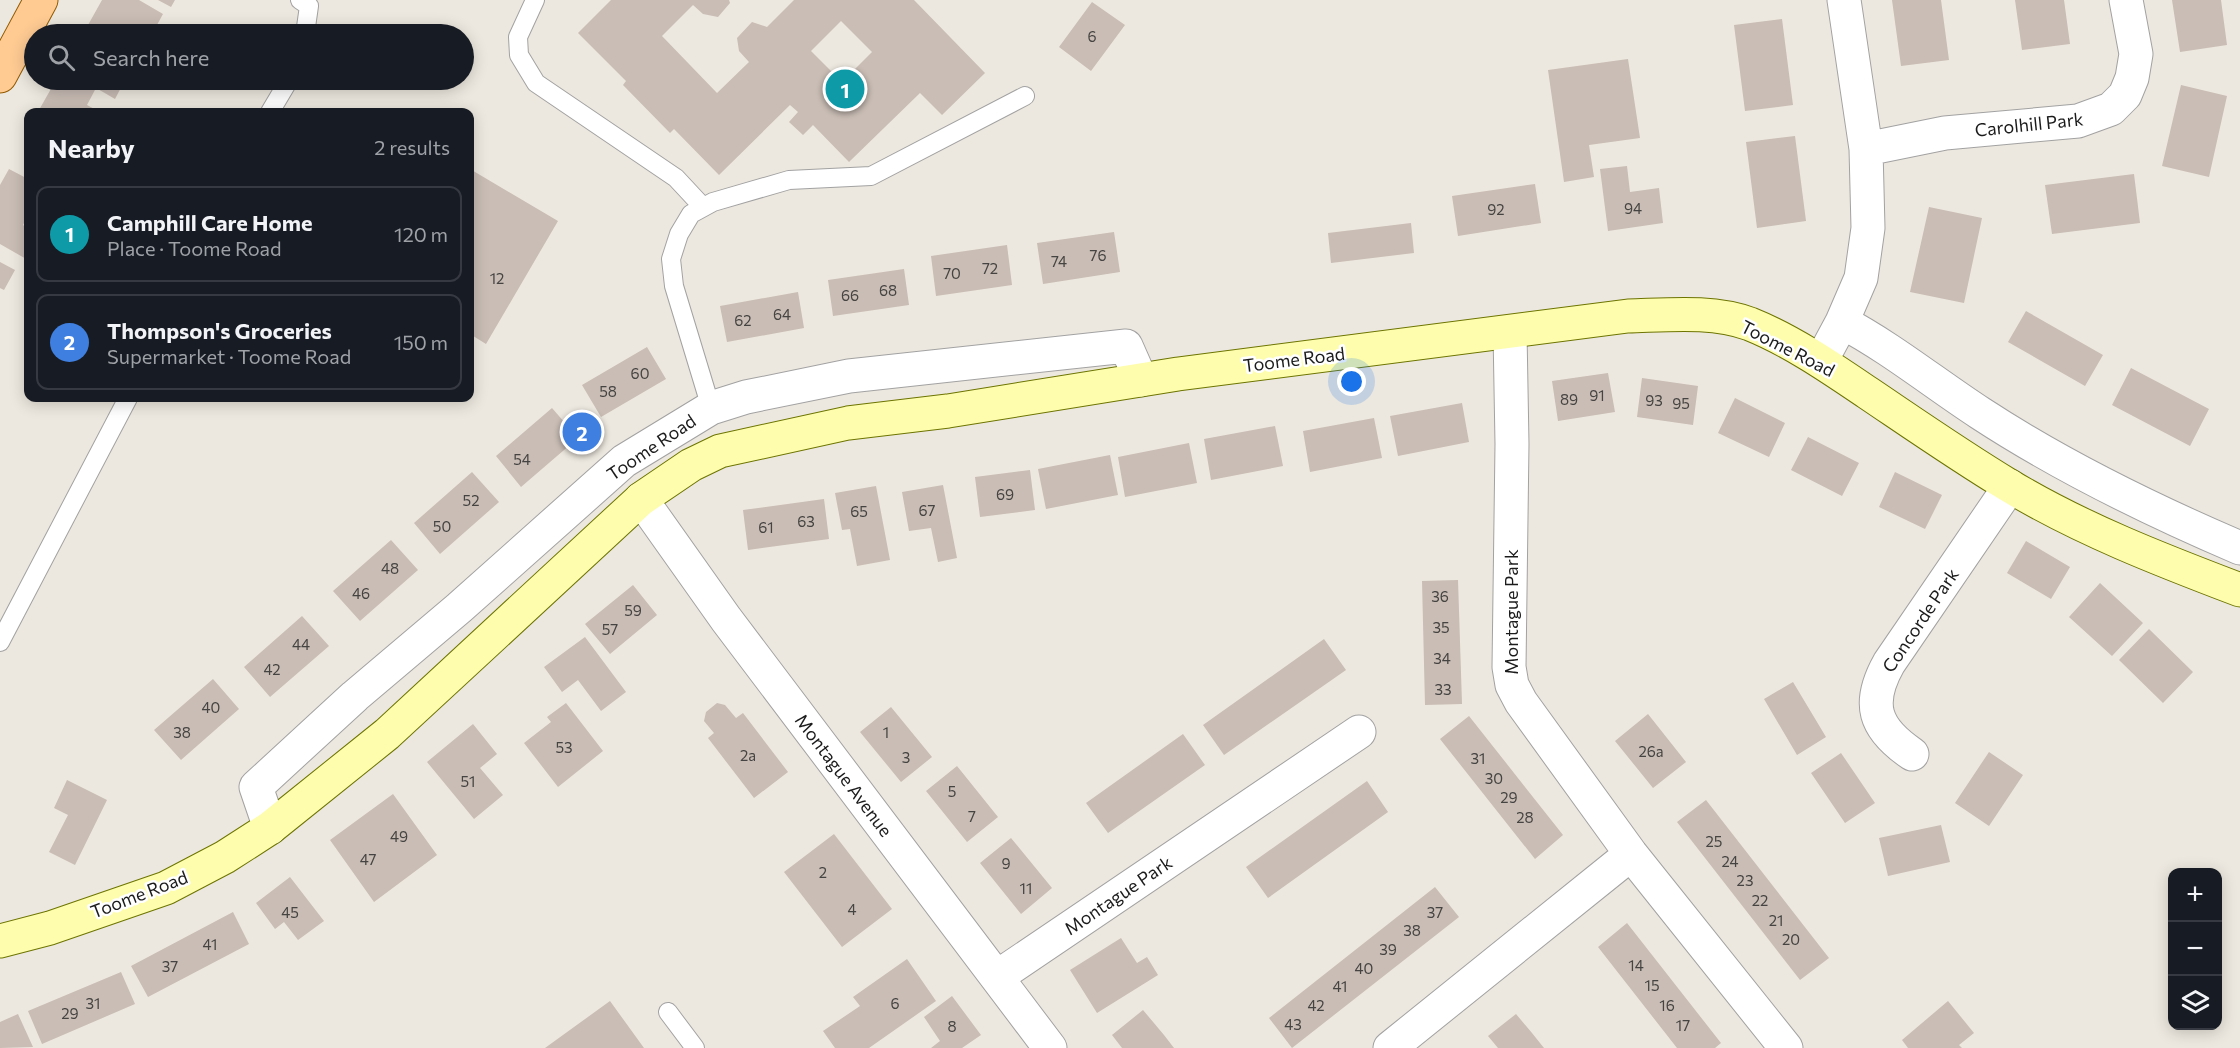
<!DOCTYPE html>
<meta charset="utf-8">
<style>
body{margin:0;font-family:Commissioner,sans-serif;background:#242831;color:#f1f3f6}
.controls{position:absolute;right:18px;bottom:18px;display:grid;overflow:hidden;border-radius:12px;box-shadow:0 3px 15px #0003}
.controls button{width:54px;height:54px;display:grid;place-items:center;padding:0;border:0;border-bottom:2px solid #363941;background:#171b24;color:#f1f3f6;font:30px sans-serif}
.you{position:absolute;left:1352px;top:382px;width:21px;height:21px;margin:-15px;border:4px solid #fff;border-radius:50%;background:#1a73e8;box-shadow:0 0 0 9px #1a73e833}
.badge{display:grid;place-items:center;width:39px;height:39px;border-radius:50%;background:#0b8043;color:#fff;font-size:20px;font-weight:700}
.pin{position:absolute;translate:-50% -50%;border:3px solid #fff;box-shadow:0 2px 6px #0006}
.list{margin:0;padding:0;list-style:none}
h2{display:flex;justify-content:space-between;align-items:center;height:78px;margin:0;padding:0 24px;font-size:26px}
h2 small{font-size:20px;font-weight:400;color:#9ea1a6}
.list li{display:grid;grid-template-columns:39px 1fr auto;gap:18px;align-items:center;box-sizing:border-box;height:96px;margin:0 12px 12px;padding:0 12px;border:2px solid #363941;border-radius:12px}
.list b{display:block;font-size:22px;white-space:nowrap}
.list p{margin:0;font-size:20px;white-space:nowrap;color:#9ea1a6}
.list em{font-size:20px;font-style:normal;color:#9ea1a6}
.icon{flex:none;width:33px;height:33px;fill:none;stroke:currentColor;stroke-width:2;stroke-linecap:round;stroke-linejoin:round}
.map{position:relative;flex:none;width:2240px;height:1048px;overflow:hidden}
.search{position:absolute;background:#171b24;box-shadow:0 3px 15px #0003;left:24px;top:24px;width:450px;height:66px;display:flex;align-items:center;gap:15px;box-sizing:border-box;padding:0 21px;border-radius:33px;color:#9ea1a6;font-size:22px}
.panel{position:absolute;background:#171b24;box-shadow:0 3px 15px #0003;left:24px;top:108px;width:450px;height:294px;border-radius:12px}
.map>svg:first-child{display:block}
.building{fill:#c9bdb5;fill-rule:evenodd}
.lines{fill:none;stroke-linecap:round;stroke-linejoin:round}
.lane-casing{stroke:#a2a2a2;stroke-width:20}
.street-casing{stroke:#a2a2a2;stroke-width:35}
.secondary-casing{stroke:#6d7400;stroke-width:35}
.primary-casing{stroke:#925a00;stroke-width:35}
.lane{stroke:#fff;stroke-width:18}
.street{stroke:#fff;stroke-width:33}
.secondary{stroke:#fdfdad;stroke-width:33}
.primary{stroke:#ffcb93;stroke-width:33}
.labels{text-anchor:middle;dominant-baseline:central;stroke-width:5;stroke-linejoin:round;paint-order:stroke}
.number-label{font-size:15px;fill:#464442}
.street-label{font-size:18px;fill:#1b1b1b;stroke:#fff}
</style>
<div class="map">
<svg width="2240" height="1048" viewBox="0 0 2240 1048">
<rect width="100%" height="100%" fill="#ede8df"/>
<path class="building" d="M102 0H139L163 14 152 34 133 24 127 34H83Z
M158 0H175L171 7Z
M611 0H729L730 3 718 17 703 14 693 5 662 36 717 93 749 62 739 51 737 38 752 22 767 27 794 0H914L985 73 942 115 920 93 849 162 813 125 803 135 789 122 798 112 790 105 719 175 674 129 670 133 623 85 626 81 578 33ZM841 21 872 52 842 82 811 51Z
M1892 0H1941L1949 60 1901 66Z
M2015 0H2064L2070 44 2022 50Z
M2172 0H2221L2227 45 2180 52Z
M1092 2 1125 25 1091 71 1059 47Z
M1782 19 1793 105 1745 111 1734 25Z
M1628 59 1640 138 1589 145 1594 177 1564 182 1548 70Z
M56 80H125L115 99 96 88 87 105 100 112H44L39 110Z
M2181 85 2227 96 2209 177 2162 166Z
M1795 136 1806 221 1757 228 1746 142Z
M1627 166 1630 192 1659 188 1663 223 1608 231 1600 169Z
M9 169 28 179V215L23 225 28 229V260L0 244V185Z
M470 169 558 221 486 344 470 334Z
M2134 174 2140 223 2052 234 2045 185Z
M1535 184 1541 223 1458 236 1452 196Z
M1929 207 1982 218 1964 303 1910 292Z
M1411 223 1414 253 1331 263 1328 233Z
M1114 232 1120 272 1043 284 1037 243Z
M1007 245 1012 285 936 296 931 256Z
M0 262 15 270 4 290 0 288Z
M904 269 909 305 833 316 828 280Z
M798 292 804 328 727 342 720 306Z
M2026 311 2103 355 2085 386 2008 342Z
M647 347 666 379 601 417 582 385Z
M2131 368 2209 409 2190 446 2112 405Z
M1608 373 1615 412 1558 421 1552 381Z
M1642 378 1698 386 1693 425 1637 417Z
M1735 398 1785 423 1769 457 1718 433Z
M1462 403 1469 442 1398 456 1390 416Z
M552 408 578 438 521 487 496 456Z
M1374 418 1382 458 1310 472 1303 431Z
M1275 426 1283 466 1211 480 1204 439Z
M1808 437 1859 463 1842 496 1791 470Z
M1189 443 1197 483 1125 497 1118 457Z
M1110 455 1118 495 1046 509 1038 469Z
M1030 470 1035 510 980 517 975 477Z
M472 472 499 502 440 554 414 523Z
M1895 472 1942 495 1925 529 1879 507Z
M943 485 957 558 938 562 931 528 909 531 902 492Z
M876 486 890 560 857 566 850 529 842 530 835 493Z
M824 499 829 539 748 550 743 510Z
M391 540 418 570 360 621 333 591Z
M2026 541 2070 567 2051 599 2007 573Z
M1458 580 1462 704 1425 705 1422 581Z
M2100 583 2143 623 2112 656 2069 617Z
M633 585 657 615 610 654 585 624Z
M302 616 329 646 270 697 244 667Z
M2149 629 2193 672 2163 703 2119 660Z
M585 637 626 692 601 711 578 680 562 692 544 667Z
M1324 639 1346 670 1224 755 1203 725Z
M213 679 239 709 181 760 154 730Z
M1793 682 1826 737 1797 755 1764 699Z
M566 703 603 751 558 787 524 743 551 722 547 717Z
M717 703 725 705 736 718 743 713 788 772 754 798 708 738 714 733 704 721 706 712Z
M891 707 932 757 901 782 860 732Z
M1648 714 1686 762 1653 788 1615 741Z
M1469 716 1563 835 1535 859 1440 739Z
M473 724 497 754 480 768 503 795 474 819 427 762Z
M1183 734 1205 765 1108 833 1086 803Z
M1989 752 2023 775 1989 826 1955 803Z
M1841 753 1875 803 1845 823 1811 773Z
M957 766 998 817 967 842 926 791Z
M67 780 107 800 75 865 49 852 68 815 54 808Z
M1367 781 1388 812 1268 898 1246 867Z
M393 794 437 855 374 902 330 840Z
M1706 800 1829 958 1800 980 1677 822Z
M1941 825 1950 862 1888 876 1879 838Z
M834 834 892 909 842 947 784 872Z
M1011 838 1052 888 1021 914 980 863Z
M290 877 324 921 298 940 284 922 275 929 256 903Z
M1435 887 1459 917 1292 1048 1269 1018Z
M233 912 249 944 148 997 131 966Z
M1627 923 1721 1043 1715 1048H1677L1598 947Z
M1121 938 1137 963 1147 957 1158 975 1097 1013 1070 970Z
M907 959 936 1001 869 1048H835L823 1031 860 1006 853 997Z
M121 972 135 1004 42 1044 28 1011Z
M952 996 981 1035 962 1048H931L940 1041 924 1017Z
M610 1001 644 1048H545Z
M1948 1001 1974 1033 1959 1045 1962 1048H1908L1902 1040Z
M1143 1010 1164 1035 1174 1048H1122L1112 1035Z
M18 1014 33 1047 0 1048V1022Z
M1516 1014 1532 1033 1544 1048H1498L1488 1036Z"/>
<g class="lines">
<g class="lane-casing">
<path id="lane" d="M300 0 309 6 305 34
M535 0 518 37 519 55 536 83 676 178 703 207
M270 112 289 80
M711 408 674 286 671 259 679 234 691 214 713 202 789 180 871 176 1025 96
M0 642 128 398
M668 1012 695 1048"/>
</g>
<g class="street-casing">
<path id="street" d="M1866 149 1945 133 2078 121 2111 109 2125 95 2132 78 2136 54 2126 0
M1842 322C1891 348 1934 383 1980 413 2061 466 2151 510 2240 548
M1510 332 1512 444 1509 667 1512 685 1521 702 1631 854 1786 1048
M1821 361 1842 322 1861 278 1868 228 1866 149 1844 0
M641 499 726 619 1050 1048
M1912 754C1874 728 1866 704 1889 663L2010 486
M270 828 256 787 355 696 459 608 624 461 711 408 746 397 849 376 1126 346 1141 380
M997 977 1359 732
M1390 1048 1631 854"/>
</g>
<g class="secondary-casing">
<path id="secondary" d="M0 941 50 928 166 888 225 857 270 828 387 734 641 499 691 465 720 451 848 423 948 411 1178 374 1628 316C1667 315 1713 310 1750 324 1792 341 1831 368 1868 393 1914 424 1960 456 2008 485 2081 529 2161 560 2240 590"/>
</g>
<g class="primary-casing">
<path id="primary" d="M0 76 41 0"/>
</g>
<use href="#lane" class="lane"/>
<use href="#street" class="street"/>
<use href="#secondary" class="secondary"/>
<use href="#primary" class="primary"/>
</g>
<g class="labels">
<g class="number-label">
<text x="1092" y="36">6</text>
<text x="1633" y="208">94</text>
<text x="1496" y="209">92</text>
<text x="1098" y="255">76</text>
<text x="1059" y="261">74</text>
<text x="990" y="268">72</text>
<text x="952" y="273">70</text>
<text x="497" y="278">12</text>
<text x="888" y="290">68</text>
<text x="850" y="295">66</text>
<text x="782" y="314">64</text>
<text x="743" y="320">62</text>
<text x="640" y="373">60</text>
<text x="608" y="391">58</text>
<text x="1597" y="395">91</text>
<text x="1569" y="399">89</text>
<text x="1654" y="400">93</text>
<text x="1681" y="403">95</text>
<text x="522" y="459">54</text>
<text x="1005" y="494">69</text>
<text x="471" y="500">52</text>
<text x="927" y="510">67</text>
<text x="859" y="511">65</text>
<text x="806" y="521">63</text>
<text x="442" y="526">50</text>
<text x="766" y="527">61</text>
<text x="390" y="568">48</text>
<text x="361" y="593">46</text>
<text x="1440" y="596">36</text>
<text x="633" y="610">59</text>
<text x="1441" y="627">35</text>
<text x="610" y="629">57</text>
<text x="301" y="644">44</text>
<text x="1442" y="658">34</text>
<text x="272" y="669">42</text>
<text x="1443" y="689">33</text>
<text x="211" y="707">40</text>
<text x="182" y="732">38</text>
<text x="886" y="732">1</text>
<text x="564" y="747">53</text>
<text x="1651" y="751">26a</text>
<text x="748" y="755">2a</text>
<text x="906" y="757">3</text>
<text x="1478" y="758">31</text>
<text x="1494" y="778">30</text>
<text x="468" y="781">51</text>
<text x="952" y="791">5</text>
<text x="1509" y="797">29</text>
<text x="972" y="816">7</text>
<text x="1525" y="817">28</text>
<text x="399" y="836">49</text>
<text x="1714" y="841">25</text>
<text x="368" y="859">47</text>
<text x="1730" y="861">24</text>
<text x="1006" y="863">9</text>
<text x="823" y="872">2</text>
<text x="1745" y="880">23</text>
<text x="1026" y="888">11</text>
<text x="1760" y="900">22</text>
<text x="852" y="909">4</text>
<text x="290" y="912">45</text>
<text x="1435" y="912">37</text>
<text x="1776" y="920">21</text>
<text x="1412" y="930">38</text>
<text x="1791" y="939">20</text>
<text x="210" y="944">41</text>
<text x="1388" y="949">39</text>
<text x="1636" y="965">14</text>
<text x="170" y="966">37</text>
<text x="1364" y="968">40</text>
<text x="1652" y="985">15</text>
<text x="1340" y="986">41</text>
<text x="93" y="1003">31</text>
<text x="895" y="1003">6</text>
<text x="1316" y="1005">42</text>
<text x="1667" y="1005">16</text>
<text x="70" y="1013">29</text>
<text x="1293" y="1024">43</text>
<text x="1683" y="1025">17</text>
<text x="952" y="1026">8</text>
</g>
<g class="street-label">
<text transform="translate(2029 124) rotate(-6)">Carolhill Park</text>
<text transform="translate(1788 348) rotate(27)">Toome Road</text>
<text transform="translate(1294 359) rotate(-7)">Toome Road</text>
<text transform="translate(651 447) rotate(-34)">Toome Road</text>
<text transform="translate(1511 612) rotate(-90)">Montague Park</text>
<text transform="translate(1920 620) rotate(-56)">Concorde Park</text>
<text transform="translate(844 775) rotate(53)">Montague Avenue</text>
<text transform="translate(139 894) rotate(-21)">Toome Road</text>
<text transform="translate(1118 895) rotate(-34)">Montague Park</text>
</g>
</g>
</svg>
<div class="controls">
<button>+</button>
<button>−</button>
<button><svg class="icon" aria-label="layers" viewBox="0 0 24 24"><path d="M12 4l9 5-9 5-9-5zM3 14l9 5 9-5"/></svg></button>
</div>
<div class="you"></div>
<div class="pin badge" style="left:845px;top:89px;background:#0f9aa8">1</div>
<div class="pin badge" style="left:582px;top:432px;background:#3f7fe0">2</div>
<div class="search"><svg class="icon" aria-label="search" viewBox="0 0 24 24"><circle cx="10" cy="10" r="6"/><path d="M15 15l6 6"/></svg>Search here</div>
<section class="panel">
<h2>Nearby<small>2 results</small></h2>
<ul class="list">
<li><span class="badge" style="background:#0f9aa8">1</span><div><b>Camphill Care Home</b><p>Place · Toome Road</p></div><em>120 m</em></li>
<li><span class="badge" style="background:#3f7fe0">2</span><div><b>Thompson's Groceries</b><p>Supermarket · Toome Road</p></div><em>150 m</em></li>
</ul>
</section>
</div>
